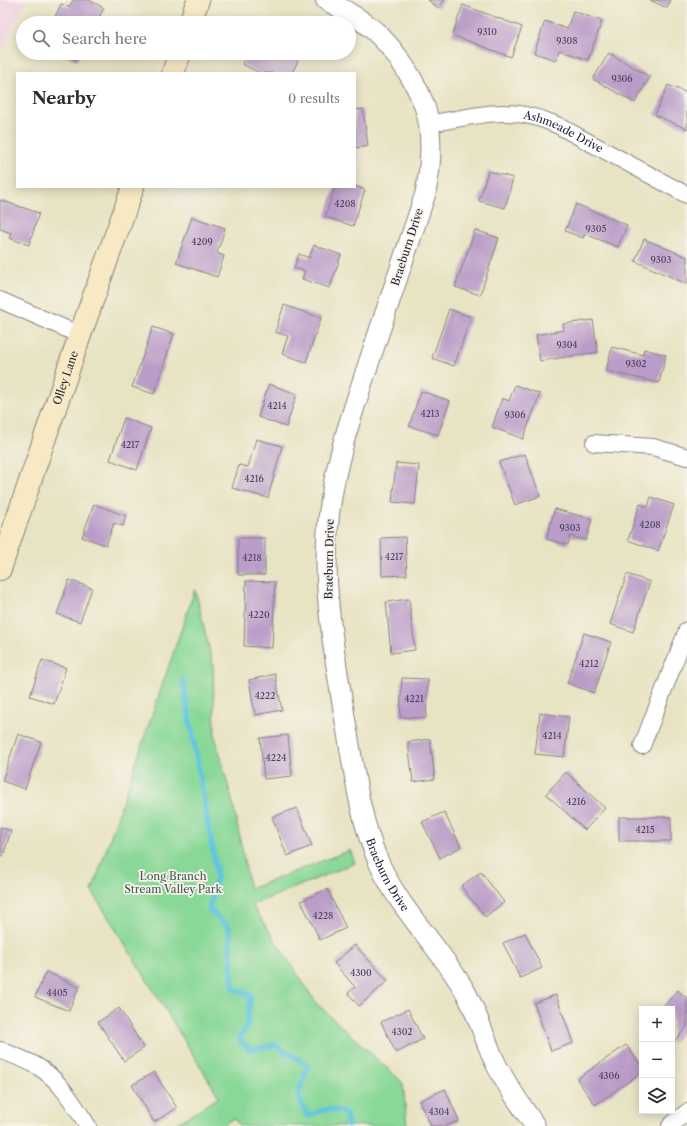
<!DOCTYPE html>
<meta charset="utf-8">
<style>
body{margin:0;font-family:"Libre Caslon Text",serif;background:#f7f7f7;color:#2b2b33}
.controls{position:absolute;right:12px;bottom:12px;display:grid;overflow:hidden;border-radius:0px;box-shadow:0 2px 10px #0003}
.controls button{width:36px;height:36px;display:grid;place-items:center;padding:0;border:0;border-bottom:1px solid #e1e1e2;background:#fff;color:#2b2b33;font:20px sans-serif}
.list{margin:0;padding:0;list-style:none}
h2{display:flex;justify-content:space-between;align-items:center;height:52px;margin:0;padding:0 16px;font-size:17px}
h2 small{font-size:13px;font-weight:400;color:#7c7c81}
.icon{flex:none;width:22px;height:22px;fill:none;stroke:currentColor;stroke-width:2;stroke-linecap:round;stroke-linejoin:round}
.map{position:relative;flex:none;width:687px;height:1126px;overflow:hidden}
.search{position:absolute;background:#fff;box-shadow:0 2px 10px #0003;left:16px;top:16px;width:340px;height:44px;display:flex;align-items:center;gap:10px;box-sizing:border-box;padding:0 14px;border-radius:22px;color:#7c7c81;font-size:15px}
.panel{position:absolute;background:#fff;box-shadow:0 2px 10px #0003;left:16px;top:72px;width:340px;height:116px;border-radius:0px}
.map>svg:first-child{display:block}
.built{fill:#f2cfe1}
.green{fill:#89d897;stroke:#567d69}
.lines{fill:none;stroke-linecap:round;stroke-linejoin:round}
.stream{stroke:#61c6de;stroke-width:5.5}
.building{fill:#b99cc7}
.minor-casing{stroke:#85827f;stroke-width:18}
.tertiary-casing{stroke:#85827f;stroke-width:22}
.secondary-casing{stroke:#85827f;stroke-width:24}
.minor{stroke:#fff;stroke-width:16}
.tertiary{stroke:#fff;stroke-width:20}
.secondary{stroke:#f7e9c3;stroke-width:22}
.labels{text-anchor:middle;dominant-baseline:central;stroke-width:3.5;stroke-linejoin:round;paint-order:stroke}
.number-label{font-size:9px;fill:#48405e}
.street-label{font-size:11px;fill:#22223b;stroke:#f7f3e8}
.park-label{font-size:11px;fill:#415957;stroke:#f7f3e8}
</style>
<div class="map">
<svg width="687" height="1126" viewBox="0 0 687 1126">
<rect width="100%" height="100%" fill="#f7f3e8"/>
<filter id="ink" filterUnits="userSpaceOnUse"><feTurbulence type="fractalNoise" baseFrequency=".025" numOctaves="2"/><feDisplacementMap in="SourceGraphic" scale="8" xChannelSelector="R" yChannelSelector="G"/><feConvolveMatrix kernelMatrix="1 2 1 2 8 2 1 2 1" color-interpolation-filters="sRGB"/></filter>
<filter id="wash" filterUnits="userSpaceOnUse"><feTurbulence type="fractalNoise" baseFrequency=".012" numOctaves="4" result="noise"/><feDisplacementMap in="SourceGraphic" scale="16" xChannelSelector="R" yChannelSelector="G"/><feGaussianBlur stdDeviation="0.9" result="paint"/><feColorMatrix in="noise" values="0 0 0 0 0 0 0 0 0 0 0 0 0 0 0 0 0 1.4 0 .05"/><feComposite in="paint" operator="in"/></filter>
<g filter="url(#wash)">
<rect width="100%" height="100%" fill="#e8e3c3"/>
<path class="built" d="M0 0H27L0 55Z"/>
<path class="green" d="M195 589 213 665 215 736 233 804 250 889 350 850 355 863 252 905 317 1004 403 1083 407 1126H239L234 1118 221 1126H173L219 1097 92 891Z"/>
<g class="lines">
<path class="stream" d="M183 681 217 875 209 910 229 927 233 988 251 996 246 1028 239 1039 250 1050 275 1045 308 1065 298 1095 307 1116 327 1109 346 1113 348 1126"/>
</g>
<g id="blocks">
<path class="building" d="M73 0H89L104 8 96 23H52L61 4 69 7Z
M428 0H445L438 8Z
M650 0H671L667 8Z
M463 5 522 27 511 57 452 35Z
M573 11 602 21 588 60 559 50 556 60 534 53 545 21 567 29Z
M61 53H81L77 61Z
M247 53H283L298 61 292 73H260L242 64Z
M609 53 650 77 635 103 593 79Z
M668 85 687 93V129L655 115Z
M363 109 368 146 355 148V110Z
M488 171 513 178 505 208 479 201Z
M355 186 365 190 353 226 325 217 335 187Z
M0 200 39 213 29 245 9 238 11 233 0 229Z
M576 204 627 225 618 247 585 234 583 238 565 231Z
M192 217 225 228 217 253 224 256 217 277 176 263Z
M475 230 499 238 480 295 455 287Z
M644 239 687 257V284L635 261Z
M314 245 341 255 330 288 302 279 305 271 294 268 299 254 309 258Z
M284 305 321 318 306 362 282 354 288 336 275 332Z
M449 309 471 317 454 366 432 358Z
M593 320 598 352 540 361 536 335 564 330 563 324Z
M153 327 174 334 154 394 132 387Z
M612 347 643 355 644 349 666 355 659 383 606 371Z
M269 384 297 394 286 427 258 417Z
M515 385 540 394 523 439 492 427 502 398 509 401Z
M421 391 450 401 438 435 409 426Z
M124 418 151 428 137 470 110 460Z
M256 439 282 446 268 498 232 488 239 465 248 467Z
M525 454 540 496 515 505 499 462Z
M396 463 419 465 415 504 392 502Z
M651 497 674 505 658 551 628 540 640 504 648 507Z
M94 504 126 516 123 526 114 523 106 545 82 537Z
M555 509 592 519 586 540 570 536 568 545 546 539Z
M405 537 407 575 382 576 381 538Z
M238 538H265V575H238Z
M627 574 650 582 633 632 610 624Z
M69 580 92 588 80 622 57 614Z
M246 581 275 582 272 648 244 646Z
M409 599 415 650 391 653 386 602Z
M584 633 611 642 594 693 567 683Z
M42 660 66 668 54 704 30 696Z
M275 674 282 710 255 715 249 680Z
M402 678 428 679 426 718 400 717Z
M540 713 569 717 564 757 535 754Z
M18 734 41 742 25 789 2 781Z
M288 735 292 776 264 779 260 738Z
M430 739 435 779 413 782 408 742Z
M566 772 605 808 585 830 546 794Z
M297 808 312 846 287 856 272 817Z
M444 812 461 847 440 858 422 822Z
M619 817H671V841H619Z
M0 827 11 831 3 856 0 855Z
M481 872 504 902 485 917 461 886Z
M327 889 346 928 320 940 301 901Z
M525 933 542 968 520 978 503 943Z
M355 945 388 981 359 1006 348 993 355 987 334 963Z
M46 972 79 987 69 1011 35 997Z
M678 990 687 998V1027L672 1044V1009H661Z
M556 995 573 1043 551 1051 534 1003Z
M119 1008 144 1048 124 1061 98 1022Z
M408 1009 423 1039 396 1053 381 1022Z
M626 1045 642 1067V1072L595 1105 577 1079Z
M154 1072 177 1108 154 1122 132 1085Z
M445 1089 459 1121 446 1126H431L419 1101Z"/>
</g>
</g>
<g filter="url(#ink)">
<use href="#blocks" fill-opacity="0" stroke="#85827f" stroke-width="1"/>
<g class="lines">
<g class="minor-casing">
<g id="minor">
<path id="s1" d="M429 124C452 120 484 112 506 113 524 113 541 118 557 125L687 195"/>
<path d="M0 300 80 335"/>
<path d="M594 443 653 447 687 457"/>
<path d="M642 746 687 630"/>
<path d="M0 1050C12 1055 24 1059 35 1065 59 1078 73 1103 88 1126"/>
<path d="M670 1126 687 1112"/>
</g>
</g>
<g class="tertiary-casing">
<g id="tertiary">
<path id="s2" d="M326 0C341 8 357 17 370 27 395 47 425 93 429 125 432 148 430 172 425 195 407 249 389 302 371 356 354 408 335 460 329 515 321 584 334 652 345 719 354 768 359 819 380 865 401 912 441 948 466 993 478 1015 485 1040 495 1062 506 1085 521 1105 535 1126"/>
</g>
</g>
<g class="secondary-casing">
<g id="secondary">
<path d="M190 23 198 0"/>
<path d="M173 73 180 53"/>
<path id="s3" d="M0 569 80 335 133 187"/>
</g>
</g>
<use href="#minor" class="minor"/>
<use href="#tertiary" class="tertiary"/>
<use href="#secondary" class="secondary"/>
</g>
</g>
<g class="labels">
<g class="number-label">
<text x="487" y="31">9310</text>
<text x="567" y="40">9308</text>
<text x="622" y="78">9306</text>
<text x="345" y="203">4208</text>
<text x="596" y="228">9305</text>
<text x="202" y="241">4209</text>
<text x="661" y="259">9303</text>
<text x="567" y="344">9304</text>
<text x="636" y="363">9302</text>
<text x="277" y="405">4214</text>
<text x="430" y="413">4213</text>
<text x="515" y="414">9306</text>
<text x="130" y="444">4217</text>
<text x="254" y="478">4216</text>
<text x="650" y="524">4208</text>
<text x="570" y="527">9303</text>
<text x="394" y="556">4217</text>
<text x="252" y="557">4218</text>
<text x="259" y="614">4220</text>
<text x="589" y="663">4212</text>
<text x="265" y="695">4222</text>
<text x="414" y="698">4221</text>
<text x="552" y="735">4214</text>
<text x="276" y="757">4224</text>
<text x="576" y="801">4216</text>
<text x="645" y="829">4215</text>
<text x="323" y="915">4228</text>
<text x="361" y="972">4300</text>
<text x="57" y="992">4405</text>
<text x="402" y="1031">4302</text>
<text x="609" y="1075">4306</text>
<text x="439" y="1111">4304</text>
</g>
<g class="street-label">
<text stroke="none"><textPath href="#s1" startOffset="139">Ashmeade Drive</textPath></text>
<text transform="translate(407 247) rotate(-72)">Braeburn Drive</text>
<text stroke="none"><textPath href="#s3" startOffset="202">Olley Lane</textPath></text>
<text transform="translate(329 559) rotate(-89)">Braeburn Drive</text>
<text stroke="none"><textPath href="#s2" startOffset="941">Braeburn Drive</textPath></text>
</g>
<g class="park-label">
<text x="173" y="876">Long Branch<tspan x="173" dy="13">Stream Valley Park</tspan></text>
</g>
</g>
</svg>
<div class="controls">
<button>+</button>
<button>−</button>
<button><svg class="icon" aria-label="layers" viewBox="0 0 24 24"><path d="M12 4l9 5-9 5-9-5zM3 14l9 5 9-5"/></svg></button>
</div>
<div class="search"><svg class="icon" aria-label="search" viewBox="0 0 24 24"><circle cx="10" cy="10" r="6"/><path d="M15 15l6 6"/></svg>Search here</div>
<section class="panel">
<h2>Nearby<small>0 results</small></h2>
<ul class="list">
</ul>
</section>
</div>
